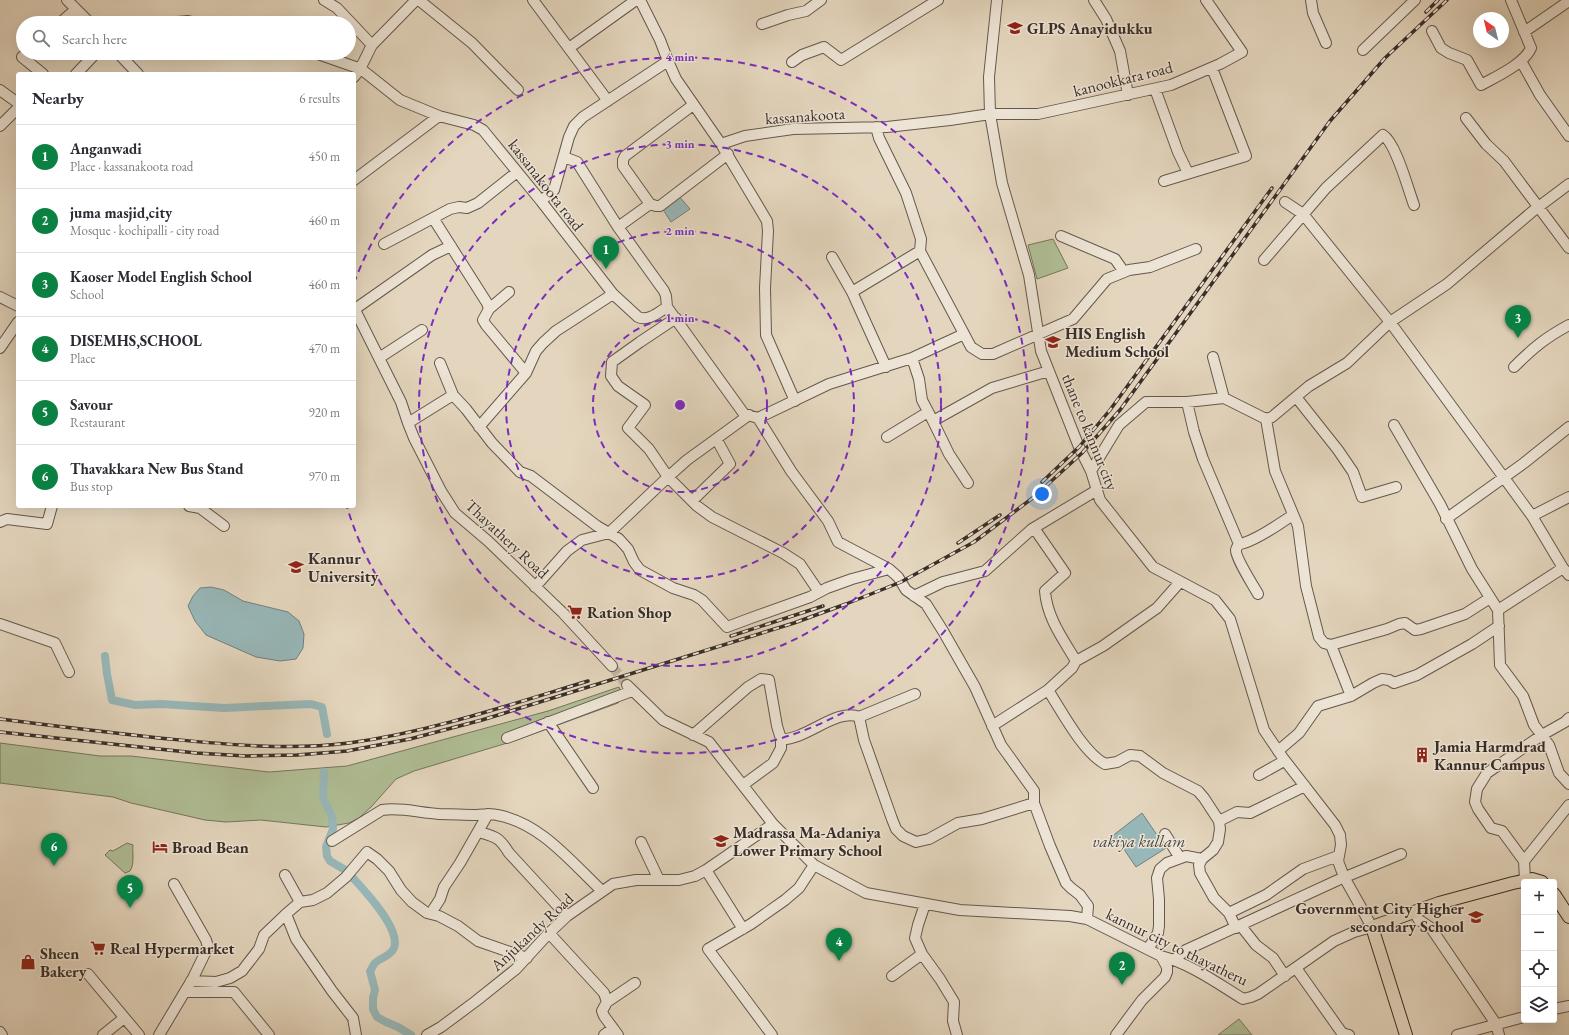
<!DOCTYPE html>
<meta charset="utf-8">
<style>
body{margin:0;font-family:"EB Garamond",serif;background:#f2f2f3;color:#2b2b33}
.controls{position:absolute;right:12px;bottom:12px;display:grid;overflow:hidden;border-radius:4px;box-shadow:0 4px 16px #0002}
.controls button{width:36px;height:36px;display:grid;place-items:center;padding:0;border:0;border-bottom:1px solid #e1e1e2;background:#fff;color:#2b2b33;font:20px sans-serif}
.compass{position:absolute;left:1473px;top:12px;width:36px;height:36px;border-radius:50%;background:#fff;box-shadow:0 4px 16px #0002;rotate:325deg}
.you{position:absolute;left:1042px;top:494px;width:14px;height:14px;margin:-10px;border:3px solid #fff;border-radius:50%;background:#1a73e8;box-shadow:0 0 0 6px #1a73e833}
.badge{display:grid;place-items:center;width:26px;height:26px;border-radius:50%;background:#0b8043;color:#fff;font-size:13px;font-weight:700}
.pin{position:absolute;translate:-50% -33px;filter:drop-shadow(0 1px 2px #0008)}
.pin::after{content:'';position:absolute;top:21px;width:14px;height:12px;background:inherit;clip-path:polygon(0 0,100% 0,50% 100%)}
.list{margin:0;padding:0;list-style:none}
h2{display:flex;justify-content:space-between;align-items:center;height:52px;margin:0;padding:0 16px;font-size:17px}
h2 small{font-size:13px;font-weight:400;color:#7c7c81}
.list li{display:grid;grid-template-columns:26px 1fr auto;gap:12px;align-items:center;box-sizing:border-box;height:64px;padding:0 16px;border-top:1px solid #e1e1e2}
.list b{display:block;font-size:15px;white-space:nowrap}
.list p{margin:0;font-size:13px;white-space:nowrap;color:#7c7c81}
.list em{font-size:13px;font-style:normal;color:#7c7c81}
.icon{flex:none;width:22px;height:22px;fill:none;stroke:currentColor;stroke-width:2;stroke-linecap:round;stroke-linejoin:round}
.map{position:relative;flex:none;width:1569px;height:1035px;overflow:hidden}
.search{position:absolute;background:#fff;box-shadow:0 4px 16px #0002;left:16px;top:16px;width:340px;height:44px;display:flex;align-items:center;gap:10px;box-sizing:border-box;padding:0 14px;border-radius:22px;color:#7c7c81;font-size:15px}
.panel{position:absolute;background:#fff;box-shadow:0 4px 16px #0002;left:16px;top:72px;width:340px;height:436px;border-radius:4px}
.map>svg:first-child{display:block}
.green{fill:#b0be95;stroke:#74765e}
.water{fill:#97b7b8;stroke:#71807e}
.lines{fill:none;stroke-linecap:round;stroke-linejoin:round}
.canal{stroke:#97b7b8;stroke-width:8}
.minor-tunnel{stroke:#c2b4a0;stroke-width:10;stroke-dasharray:10 5;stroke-linecap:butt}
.minor-casing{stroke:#64584e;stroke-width:12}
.major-casing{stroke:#392e28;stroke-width:14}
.minor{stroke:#ede4d5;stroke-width:10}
.major{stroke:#e4d6be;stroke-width:12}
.rail-casing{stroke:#392e28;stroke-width:3.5}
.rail{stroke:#ede4d5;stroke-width:2;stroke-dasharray:6;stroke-linecap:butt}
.ring{fill:none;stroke:#7b2cbf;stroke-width:2;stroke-dasharray:7 5}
.labels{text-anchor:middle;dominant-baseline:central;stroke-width:3;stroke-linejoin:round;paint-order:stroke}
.poi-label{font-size:16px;font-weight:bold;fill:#392e28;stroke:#ede4d5;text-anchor:start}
.street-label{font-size:16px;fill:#392e28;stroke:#ede4d5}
.water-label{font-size:17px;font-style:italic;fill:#4c4945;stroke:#ede4d5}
.centre{fill:#7b2cbf;stroke:#ede4d5;stroke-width:2}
.ring-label{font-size:12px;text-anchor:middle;font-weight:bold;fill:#7b2cbf;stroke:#ede4d5;stroke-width:3;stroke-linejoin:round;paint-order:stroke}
</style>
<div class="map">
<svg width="1569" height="1035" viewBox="0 0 1569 1035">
<rect width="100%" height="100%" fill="#e4d6be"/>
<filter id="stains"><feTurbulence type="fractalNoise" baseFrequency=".005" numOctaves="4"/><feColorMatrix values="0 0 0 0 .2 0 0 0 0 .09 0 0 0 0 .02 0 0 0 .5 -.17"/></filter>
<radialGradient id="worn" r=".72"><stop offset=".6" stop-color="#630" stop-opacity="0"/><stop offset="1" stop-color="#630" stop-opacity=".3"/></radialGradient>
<path class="green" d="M1053 239 1068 268 1037 279 1028 245Z
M619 687 623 697 618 703 514 741 414 771 396 779 372 806 359 818 349 823 326 827 261 820 226 822 205 820 131 803 113 797 0 783V743L100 756H131L269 772 347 766 548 711Z
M127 843 133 845C132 854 135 863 130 871L125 873 105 855 110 850 113 851Z
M1239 1019 1252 1035H1218Z"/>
<path class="water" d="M678 195 690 209 671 222 662 208Z
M211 587 224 590 243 601 288 612 299 621 304 634 303 648 296 659 280 661 256 657 206 635 195 621 188 606 193 596 200 588Z
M1142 813 1166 848 1136 867 1121 845 1111 837Z"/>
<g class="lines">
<path class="canal" d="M105 656 107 674 112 700 135 705 161 704 224 708 311 704 322 707 327 734
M324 772 323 798 332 816 333 829 326 847 327 856 330 861 347 871
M353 878C365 891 401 929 394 948 390 957 381 957 375 963 373 965 372 969 370 971L375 990 373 998V1009L377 1017 386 1022 398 1027 411 1035"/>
<path class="minor-tunnel" d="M612 666 627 685"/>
<g class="minor-casing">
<path id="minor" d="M67 0 90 23
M324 0 337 8 372 45 416 0
M419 0 472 43 518 90
M533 0 608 101
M1094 0 1106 19 1120 51 1128 95
M1311 0 1313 13 1326 43
M60 23 76 9
M166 23 188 21 197 23
M762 24 788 15 806 11 821 0
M1432 31 1441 48 1449 53 1467 60 1481 85C1497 76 1524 64 1531 48L1511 0
M1524 32 1569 1
M569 48 636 0
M1363 50 1415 0
M27 53 22 57 43 74
M118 53 138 74
M315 53 361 69 400 100 439 116 474 125 483 130 541 201 613 294 638 317C648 322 659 312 667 307L744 414 758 418 829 384 912 358 964 334
M668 61 676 79 721 144 745 136 793 129 887 127 950 120 990 114H1038L1171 85 1220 64 1242 52 1206 0
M1521 61 1540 95 1569 136
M792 62 802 55 824 47 841 60 938 0
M76 74 96 53
M354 77C362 68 366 56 372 45
M1155 89 1178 152 1188 173
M0 90 18 103
M693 105 625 156 623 160V166L650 204 656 206H660L728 154
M1466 118 1486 144 1504 161 1569 248
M0 126 18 108
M876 127 879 138 906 193 921 239 920 251 971 347 982 354H993L1073 319 1107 279 1129 270 1150 267 1196 249
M721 144 767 221 768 231 765 288 766 335 795 401
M564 157 577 162 618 227
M354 180 439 116
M1164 181 1246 156 1212 68
M541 201 554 190 569 137 574 126 583 117 668 61 660 40 640 0
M1285 202 1303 214 1390 322 1532 516 1563 568 1569 575
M650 204 618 227 664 291 666 296 667 307
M433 218 487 303 489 309 483 320 486 325 526 373
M1061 236 1115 259 1124 272
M384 244 450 209 459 207 467 208 478 203 517 172
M832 257 852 292 886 367
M1264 260 1326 188 1383 135C1396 143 1408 189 1414 205
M852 292 920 251
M0 297 18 306
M354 308 401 402 408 423 414 438 441 491 455 513 488 541 563 613 612 666
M355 309 432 255 451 246
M489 309 509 292
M676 318 640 342 612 362 611 376 618 386 645 405 628 428 649 449 668 477 697 506 712 517 783 553 800 564 819 592
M0 348 18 322
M1213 357 1224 398
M379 358 422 330
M912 358 919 379 922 400 933 421 992 388 1049 371
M440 363 453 395
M1514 367C1533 348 1545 338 1569 325
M1296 397 1338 450 1353 472 1362 497 1396 487
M1187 402 1194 432 1203 459 1239 544
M758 418 791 471 828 521 838 542 889 569 898 577 906 590 926 604 943 631 975 687 1001 745 1034 791V803
M1266 419 1275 471 1298 526 1306 586 1319 637 1324 643 1331 645 1351 696
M933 421 949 454 968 483
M408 423 453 395 466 409 492 443 520 472 531 476 597 526 619 539 628 549 634 562 640 570 673 588 694 595 702 600 727 627 751 618 810 597 827 588 852 579 889 569
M1394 425 1440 504 1472 569 1498 610
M479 427 526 373 536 351 543 343 556 331 613 294
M887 437 928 412
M1091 471 1119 425 1146 402H1187L1224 398 1266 419 1272 417 1309 386 1347 363 1390 322 1447 284 1533 211 1569 184
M692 501 730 464 717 440
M189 506 200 508 224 526
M1532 516 1569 497
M1446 519 1524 463 1569 427
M0 522 7 519 47 524 52 506
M1034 528 1065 573 1045 591C1047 618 1063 639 1076 661
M1563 568 1498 610 1500 665 1523 696 1534 725 1549 745 1559 773 1569 784
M535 587 567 551 582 540 609 533 668 477 687 460 749 415
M1258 594C1254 587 1235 557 1236 550 1237 545 1240 544 1244 543 1262 537 1277 525 1293 515
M914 596 943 582 985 571 1032 529 1097 490
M0 624 55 643 69 672
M1331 645 1387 629 1399 624 1405 623 1415 630 1421 629 1465 614 1490 598
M627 685 663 720 709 742 773 824 814 865 866 893 960 910 1070 916 1087 919 1161 956C1191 964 1217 983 1243 999L1251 997 1258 994 1334 941 1354 932 1372 927 1344 877 1338 861 1341 845 1340 835 1335 825 1283 758 1264 730 1230 619 1215 600 1153 567 1100 500 1091 471 1079 447 1041 351 1029 275 1002 183 990 114 989 77 997 0
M1048 690C1062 712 1083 752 1105 764L1117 762 1130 755 1140 756 1163 773 1198 791 1204 798 1219 821 1220 829 1218 842 1213 850 1202 859 1199 865 1200 873 1214 898 1229 913 1236 928
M859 717 915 694
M548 722 593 788
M992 726 1048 690 1072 668 1076 661 1103 646 1157 608 1180 582
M693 735 748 687 761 679 769 680 777 726 781 739C805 741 837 707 859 717L864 740 892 819 896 829 903 836 916 842 929 839 958 823 982 819 1034 803 1050 846 1066 883 1071 888 1080 895 1088 906 1087 919
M507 738 632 691
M1278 751 1299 733 1318 706 1351 696 1373 683 1382 679 1389 680 1394 683 1417 675 1472 644 1499 626
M1259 775 1284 761
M743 785 773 763 781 748V739
M1219 821 1237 812 1250 813 1305 786
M479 832C496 837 499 837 509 853L567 916
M1165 834 1180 858
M332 841 382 810C401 807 420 813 439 814 452 814 464 815 476 815 483 815 491 813 497 815 541 823 571 862 602 891
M641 842 659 880
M1524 861 1502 831 1491 828 1478 809 1475 802 1477 789 1487 773 1542 735 1565 722 1569 718
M706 870 743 929
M285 875 300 902
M1525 880 1524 861 1569 805
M925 904 918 925 915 938 922 954 940 979 954 1002 953 1021 957 1035
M1414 912 1419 920 1431 928 1496 1024 1499 1035
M431 913 440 899 444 887 460 863 488 814
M1229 913 1266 895 1303 869 1338 856
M286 914 296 939 332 991 353 1018 356 1035
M1241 926 1256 945 1273 958 1285 976
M549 933 604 993 607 1002
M1148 949 1158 933 1159 926V899L1157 878 1160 869 1167 863 1186 856 1202 859
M1175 959 1186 950 1338 880 1401 854
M1296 968 1342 1033 1349 1035
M88 974 139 1035
M892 976 922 954
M191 981 216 982 230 978 242 971 259 949 264 935 286 914 300 902 313 900 327 893 346 877 367 852 377 859 389 871 401 890 412 902 427 913 439 916 458 926 478 941 527 958
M185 992H234L269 1035
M1554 1009 1569 1006
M0 1032 2 1035
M103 1035 124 1018
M159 1035 193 978 208 947 206 940 174 884
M427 1035 441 1027 476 1001 516 969 549 933 567 916 613 884 636 880H679L695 876 706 870 773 824
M604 1035 613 1028
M618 1035 604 1016 602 1011 607 1002 635 983
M772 1035 708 949 751 924 785 900 799 888 814 865
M1116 1035 1142 1000 1165 977 1167 972V967L1161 956
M1457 1035 1524 1017"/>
</g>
<g class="major-casing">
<path id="major" d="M1554 894 1569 917
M1406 1035 1372 927 1439 903 1513 883 1532 879 1542 882"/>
</g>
<use href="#minor" class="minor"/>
<use href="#major" class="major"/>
<g class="rail-casing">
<path id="rail" d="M1426 12 1438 0
M1042 482 1079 447 1110 410 1272 188
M958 543 1000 515
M731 636 823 606
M0 719C53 726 106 732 159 738 222 744 285 751 349 743 430 732 509 705 588 681
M0 732 196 753 246 756 297 755 347 751 410 739 482 720 794 623 846 604 901 582 974 542 1034 497 1082 453 1120 410 1330 121 1385 58 1447 0"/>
</g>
<use href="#rail" class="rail"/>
</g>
<g class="ring">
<circle cx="680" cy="405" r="87"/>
<circle cx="680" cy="405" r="174"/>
<circle cx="680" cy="405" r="261"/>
<path d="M354 283A348 348 0 1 1 347 507"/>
</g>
<defs>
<g id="school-bare" transform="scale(1.2)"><path d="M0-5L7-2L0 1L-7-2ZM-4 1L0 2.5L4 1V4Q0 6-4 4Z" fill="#8f2418" stroke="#ede4d5" stroke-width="2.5" paint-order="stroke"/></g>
<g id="university-bare" transform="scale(1.2)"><path d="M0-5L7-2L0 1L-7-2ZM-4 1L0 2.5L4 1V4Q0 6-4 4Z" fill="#8f2418" stroke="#ede4d5" stroke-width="2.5" paint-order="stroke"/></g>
<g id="supermarket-bare" transform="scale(1.2)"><path d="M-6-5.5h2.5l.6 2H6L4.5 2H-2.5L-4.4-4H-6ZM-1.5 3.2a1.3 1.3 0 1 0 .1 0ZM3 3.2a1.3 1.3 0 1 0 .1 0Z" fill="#8f2418" stroke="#ede4d5" stroke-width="2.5" paint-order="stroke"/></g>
<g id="building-bare" transform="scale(1.2)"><path d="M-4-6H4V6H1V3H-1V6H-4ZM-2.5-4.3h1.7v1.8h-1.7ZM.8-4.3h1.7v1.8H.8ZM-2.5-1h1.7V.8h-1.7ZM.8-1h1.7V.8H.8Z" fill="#8f2418" stroke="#ede4d5" stroke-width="2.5" paint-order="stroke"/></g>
<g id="hotel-bare" transform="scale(1.2)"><path d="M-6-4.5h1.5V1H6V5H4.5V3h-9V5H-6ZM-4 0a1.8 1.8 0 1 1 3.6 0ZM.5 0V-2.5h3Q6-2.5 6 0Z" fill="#8f2418" stroke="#ede4d5" stroke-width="2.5" paint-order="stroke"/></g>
<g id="shop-bare" transform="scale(1.2)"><path d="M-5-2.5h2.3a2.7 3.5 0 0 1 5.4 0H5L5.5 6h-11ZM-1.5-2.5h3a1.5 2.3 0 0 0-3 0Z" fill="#8f2418" stroke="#ede4d5" stroke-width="2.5" paint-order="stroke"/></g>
</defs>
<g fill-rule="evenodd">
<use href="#school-bare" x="1015" y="28"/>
<use href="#school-bare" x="1053" y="342"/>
<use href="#university-bare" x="296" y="567"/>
<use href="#supermarket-bare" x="575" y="612"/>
<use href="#building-bare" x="1422" y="755"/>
<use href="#school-bare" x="721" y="841"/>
<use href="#hotel-bare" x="160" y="847"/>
<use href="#school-bare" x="1476" y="917"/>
<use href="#supermarket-bare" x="98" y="948"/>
<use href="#shop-bare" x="28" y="962"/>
</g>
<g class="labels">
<g class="poi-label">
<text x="1027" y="28">GLPS Anayidukku</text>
<text x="1065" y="333">HIS English<tspan x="1065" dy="18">Medium School</tspan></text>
<text x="308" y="558">Kannur<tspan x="308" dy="18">University</tspan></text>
<text x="587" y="612">Ration Shop</text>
<text x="1434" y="746">Jamia Harmdrad<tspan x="1434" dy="18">Kannur Campus</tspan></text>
<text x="733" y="832">Madrassa Ma-Adaniya<tspan x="733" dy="18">Lower Primary School</tspan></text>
<text x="172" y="847">Broad Bean</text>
<text x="1464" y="908" text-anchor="end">Government City Higher<tspan x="1464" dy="18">secondary School</tspan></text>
<text x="110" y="948">Real Hypermarket</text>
<text x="40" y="953">Sheen<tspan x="40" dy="18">Bakery</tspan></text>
</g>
<g class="street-label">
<text transform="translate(1123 79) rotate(-14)">kanookkara road</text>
<text transform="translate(805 116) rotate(-4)">kassanakoota</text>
<text transform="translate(546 185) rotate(52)">kassanakoota road</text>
<text transform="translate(1090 432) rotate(68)">thane to kannur city</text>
<text transform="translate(507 539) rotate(43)">Thayathery Road</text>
<text transform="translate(532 932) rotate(-43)">Anjukandy Road</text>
<text transform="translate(1177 947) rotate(26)">kannur city to thayatheru</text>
</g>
<g class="water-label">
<text x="1139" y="841">vakiya kullam</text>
</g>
</g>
<circle cx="680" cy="405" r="6" class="centre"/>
<g class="ring-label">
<text x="680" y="61">4 min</text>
<text x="680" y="148">3 min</text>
<text x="680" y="235">2 min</text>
<text x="680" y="322">1 min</text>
</g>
<rect width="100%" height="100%" filter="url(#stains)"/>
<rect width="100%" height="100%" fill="url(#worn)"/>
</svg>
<div class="controls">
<button>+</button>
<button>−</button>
<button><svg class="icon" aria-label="locate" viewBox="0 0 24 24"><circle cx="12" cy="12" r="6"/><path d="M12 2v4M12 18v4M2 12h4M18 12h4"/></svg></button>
<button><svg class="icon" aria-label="layers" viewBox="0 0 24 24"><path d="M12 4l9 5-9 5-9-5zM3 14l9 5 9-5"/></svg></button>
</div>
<svg class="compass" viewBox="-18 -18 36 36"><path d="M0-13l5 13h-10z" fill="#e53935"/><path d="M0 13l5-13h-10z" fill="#7c7c81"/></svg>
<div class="you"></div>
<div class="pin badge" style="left:606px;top:269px">1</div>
<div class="pin badge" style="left:1122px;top:985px">2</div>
<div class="pin badge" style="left:1518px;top:338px">3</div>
<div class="pin badge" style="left:839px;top:961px">4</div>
<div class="pin badge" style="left:130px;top:908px">5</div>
<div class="pin badge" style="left:54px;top:866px">6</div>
<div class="search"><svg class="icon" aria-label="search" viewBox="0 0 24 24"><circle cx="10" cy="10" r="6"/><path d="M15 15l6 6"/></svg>Search here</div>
<section class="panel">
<h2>Nearby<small>6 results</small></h2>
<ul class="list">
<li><span class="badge">1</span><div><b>Anganwadi</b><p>Place · kassanakoota road</p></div><em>450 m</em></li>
<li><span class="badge">2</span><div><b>juma masjid,city</b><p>Mosque · kochipalli - city road</p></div><em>460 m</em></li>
<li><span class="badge">3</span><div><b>Kaoser Model English School</b><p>School</p></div><em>460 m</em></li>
<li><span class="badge">4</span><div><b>DISEMHS,SCHOOL</b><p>Place</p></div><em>470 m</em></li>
<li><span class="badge">5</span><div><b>Savour</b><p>Restaurant</p></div><em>920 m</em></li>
<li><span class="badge">6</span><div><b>Thavakkara New Bus Stand</b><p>Bus stop</p></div><em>970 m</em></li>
</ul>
</section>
</div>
